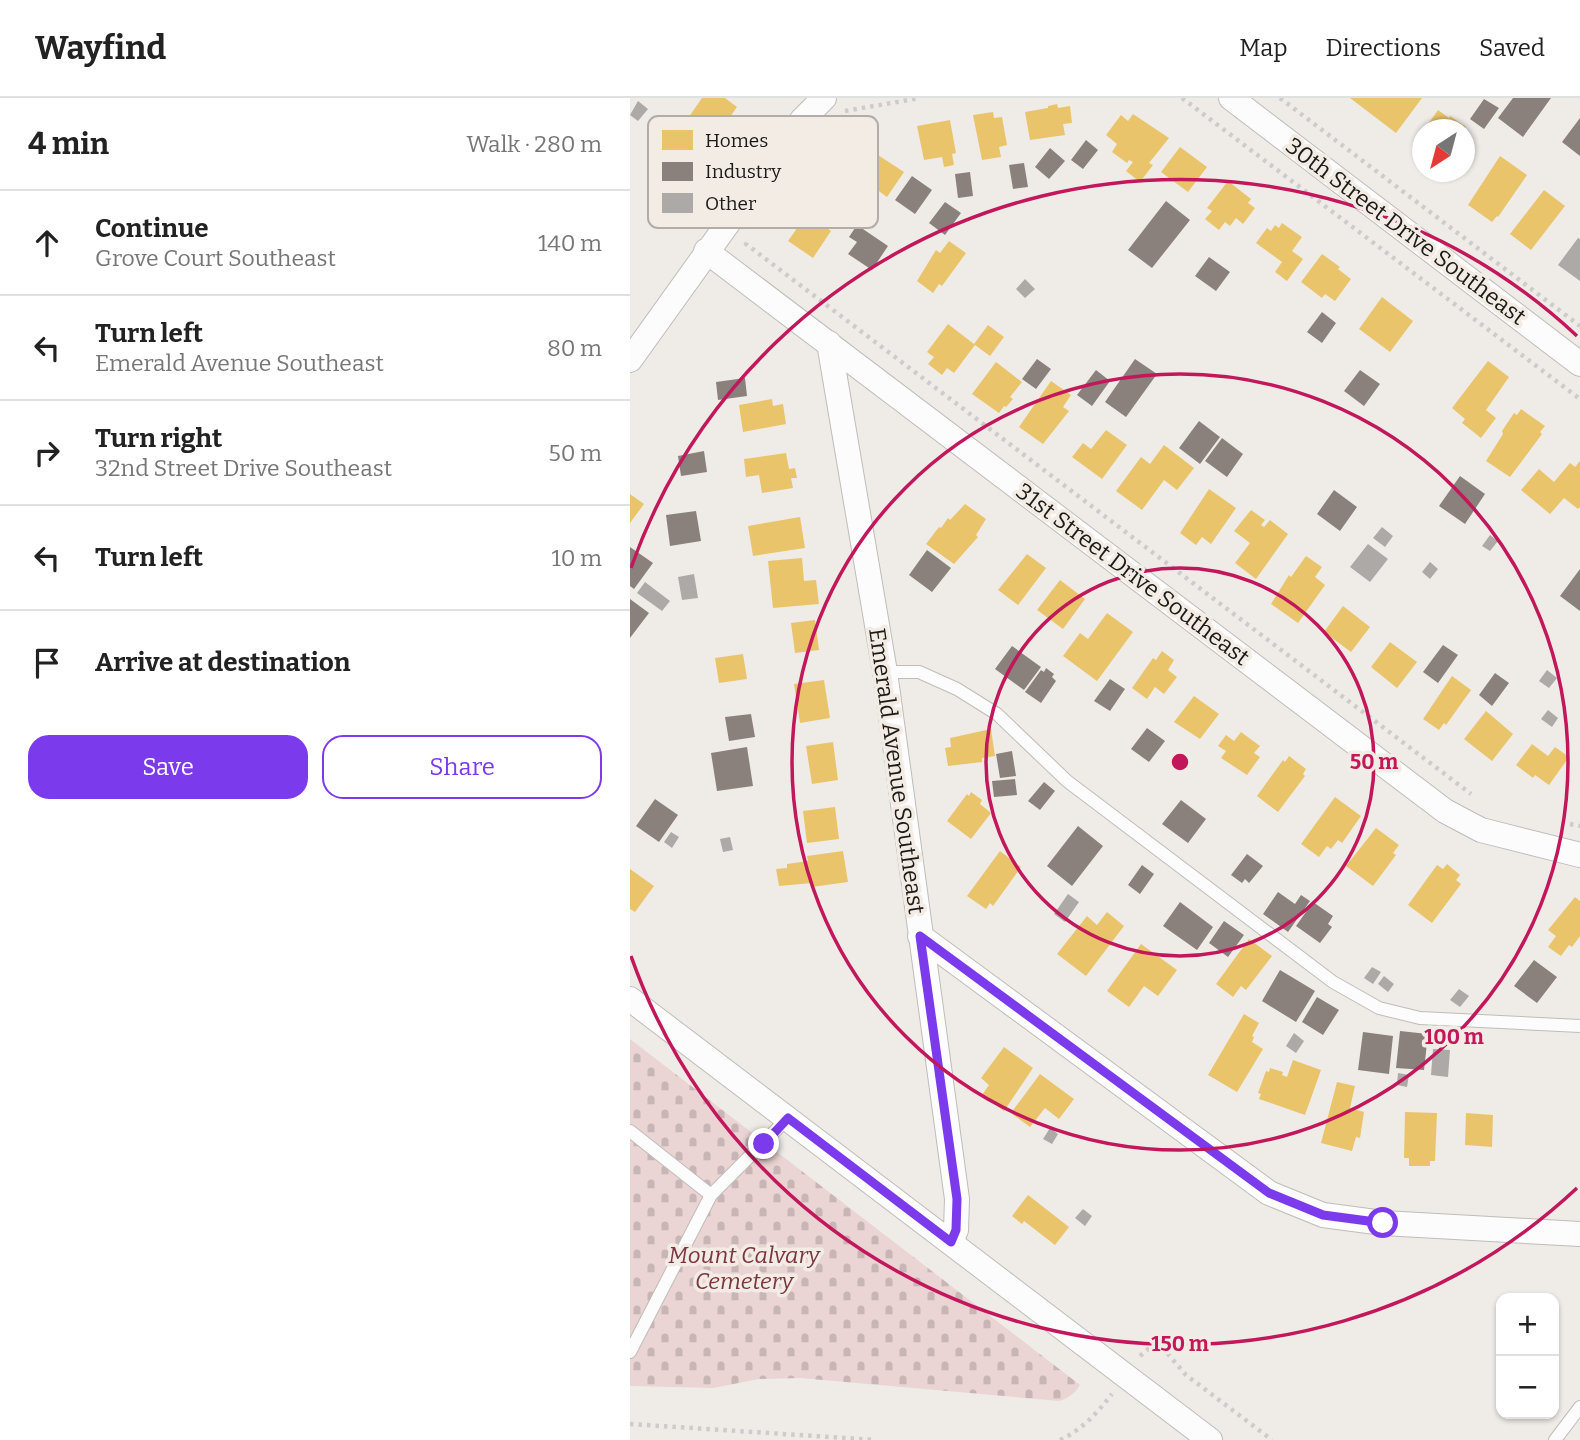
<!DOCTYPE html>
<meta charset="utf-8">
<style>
body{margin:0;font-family:Bitter,serif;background:#f2f2f2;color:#222}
.controls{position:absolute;right:21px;bottom:21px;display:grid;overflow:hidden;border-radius:14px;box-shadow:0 2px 5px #0004}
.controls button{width:63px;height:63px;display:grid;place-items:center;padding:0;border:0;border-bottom:2px solid #e0e0e0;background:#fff;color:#222;font:35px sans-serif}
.compass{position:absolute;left:782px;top:21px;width:63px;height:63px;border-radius:50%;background:#fff;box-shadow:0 2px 5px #0004;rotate:216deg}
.stop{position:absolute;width:21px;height:21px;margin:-16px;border:5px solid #7c3aed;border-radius:50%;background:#fff}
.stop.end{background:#7c3aed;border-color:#fff;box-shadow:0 2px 7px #0008}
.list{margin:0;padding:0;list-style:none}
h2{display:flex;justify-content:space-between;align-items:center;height:91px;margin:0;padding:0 28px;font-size:30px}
h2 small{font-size:23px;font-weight:400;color:#767676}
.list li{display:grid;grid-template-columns:46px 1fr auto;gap:21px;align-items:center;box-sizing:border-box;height:105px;padding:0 28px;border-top:2px solid #e0e0e0}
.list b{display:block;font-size:26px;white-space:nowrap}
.list p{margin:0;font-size:23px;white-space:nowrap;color:#767676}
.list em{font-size:23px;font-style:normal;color:#767676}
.actions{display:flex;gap:14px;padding:21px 28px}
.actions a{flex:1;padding:16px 0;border:2px solid #7c3aed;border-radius:21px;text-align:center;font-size:24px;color:#7c3aed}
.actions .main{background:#7c3aed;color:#fff}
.icon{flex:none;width:38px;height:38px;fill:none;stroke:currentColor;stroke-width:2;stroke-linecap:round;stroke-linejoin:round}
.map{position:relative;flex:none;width:950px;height:1342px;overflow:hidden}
header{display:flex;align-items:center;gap:42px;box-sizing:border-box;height:98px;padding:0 35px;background:#fff;border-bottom:2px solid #e0e0e0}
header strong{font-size:33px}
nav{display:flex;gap:38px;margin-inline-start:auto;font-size:24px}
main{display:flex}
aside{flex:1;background:#fff}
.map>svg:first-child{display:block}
.cemetery{fill:url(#cemetery-stones)}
.homes{fill:#e9c46a}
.industry{fill:#8a817c}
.building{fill:#aca9a7}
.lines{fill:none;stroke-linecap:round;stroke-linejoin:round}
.lane-casing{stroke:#bfbcb9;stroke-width:14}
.street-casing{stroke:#bfbcb9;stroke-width:26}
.path{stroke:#cdcccb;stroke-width:4.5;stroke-dasharray:3.5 5;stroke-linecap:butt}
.lane{stroke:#fdfcfc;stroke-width:12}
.street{stroke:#fdfcfc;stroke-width:24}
.route{stroke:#7c3aed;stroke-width:9}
.ring{fill:none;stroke:#c2185b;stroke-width:3.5}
.labels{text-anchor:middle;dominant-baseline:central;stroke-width:7;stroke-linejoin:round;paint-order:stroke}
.street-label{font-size:23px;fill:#1c1b18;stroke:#f2ece5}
.park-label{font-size:23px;font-style:italic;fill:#7e3542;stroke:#f2ece5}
.key{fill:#f2ece5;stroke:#b2ada8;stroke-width:2}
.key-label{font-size:19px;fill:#1c1b18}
.centre{fill:#c2185b;stroke:#f2ece5;stroke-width:3.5}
.ring-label{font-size:21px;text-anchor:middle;font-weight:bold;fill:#c2185b;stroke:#f2ece5;stroke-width:7;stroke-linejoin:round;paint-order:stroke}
</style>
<header>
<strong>Wayfind</strong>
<nav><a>Map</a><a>Directions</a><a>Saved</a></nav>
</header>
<main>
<aside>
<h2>4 min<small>Walk · 280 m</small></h2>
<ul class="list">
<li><svg class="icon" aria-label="ahead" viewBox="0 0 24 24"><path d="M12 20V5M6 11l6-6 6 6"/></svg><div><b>Continue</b><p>Grove Court Southeast</p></div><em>140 m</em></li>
<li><svg class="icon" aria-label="left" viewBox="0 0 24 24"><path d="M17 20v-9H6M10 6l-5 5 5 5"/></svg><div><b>Turn left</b><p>Emerald Avenue Southeast</p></div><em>80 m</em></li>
<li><svg class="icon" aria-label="right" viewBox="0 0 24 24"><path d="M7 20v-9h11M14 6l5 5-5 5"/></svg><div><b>Turn right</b><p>32nd Street Drive Southeast</p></div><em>50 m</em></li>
<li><svg class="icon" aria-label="left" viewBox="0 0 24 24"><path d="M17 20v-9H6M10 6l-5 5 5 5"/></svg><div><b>Turn left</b></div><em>10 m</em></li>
<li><svg class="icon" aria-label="arrive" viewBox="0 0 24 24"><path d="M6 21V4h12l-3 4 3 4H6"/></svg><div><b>Arrive at destination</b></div></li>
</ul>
<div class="actions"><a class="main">Save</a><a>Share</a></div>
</aside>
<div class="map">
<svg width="950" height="1342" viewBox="0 0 950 1342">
<defs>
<pattern id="cemetery-stones" width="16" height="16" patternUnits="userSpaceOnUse" patternTransform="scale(1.75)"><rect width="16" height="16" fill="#ead4d4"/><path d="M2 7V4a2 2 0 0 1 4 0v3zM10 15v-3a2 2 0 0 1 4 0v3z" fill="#c8b5b5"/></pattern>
</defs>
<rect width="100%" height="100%" fill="#efece8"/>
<path class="cemetery" d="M0 941 450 1287C444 1296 439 1300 429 1303L170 1280 129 1281 83 1290 0 1288Z"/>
<path class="homes" d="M72 0H95L107 9 67 66 40 46Z
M720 0H792L766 35Z
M427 6 428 10 440 8 442 25 433 26 435 37 400 42 395 14 418 10V8Z
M808 12 819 20 820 18 836 29 834 32H794Z
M363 14 364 20 372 19 377 47 369 49 371 59 352 62 343 17Z
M503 16 539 40 519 65 523 67 510 84 496 73 503 64 499 62 497 65 482 54 487 46 476 37 491 17 498 23Z
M320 22 326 55 322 56 324 67 314 69 312 59 294 62 287 28Z
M228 44 274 74 257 99 213 67Z
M550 49 577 69 558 94 531 74Z
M870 58 897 77 868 119 867 118 862 124 838 107Z
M598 83 621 101 618 105 625 110 613 126 606 120 600 128 595 124 589 132 575 121 582 113 577 110Z
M914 92 935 108 901 152 880 136Z
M177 116 201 133 183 160 158 143Z
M652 125 672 139 662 153 673 161 657 183 645 174 652 164 626 145 637 130 641 133 645 127 649 130Z
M319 143 336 155 312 188 309 186 303 195 287 183 306 152 310 155Z
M692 156 710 169 708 171 721 181 705 203 695 196 692 200 671 184Z
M752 199 783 223 760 254 729 231Z
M318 226 344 246 358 227 374 239 360 258 345 247 324 275 317 270 312 277 298 266 304 259 297 254Z
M858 263 879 279 856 312 866 320 851 340 832 325 835 321 822 310Z
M366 264 392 284 380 299 383 301 376 309 374 308 369 315 342 296Z
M421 283 441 297 433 309 439 313 413 346 389 329Z
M142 301 143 308 153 306 156 326 113 334 109 307Z
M891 311 915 328 910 334 912 336 880 379 856 363 873 336 872 333 884 315 887 317Z
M476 332 497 347 472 381 442 359 453 345 461 351Z
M534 347 564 370 547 392 534 382 512 412 486 393 511 359 520 366Z
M156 355 159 371 165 370 167 380H161L163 390 132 395 129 377 116 379 114 361Z
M950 363V409L948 411 934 400 920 416 891 392 909 371 924 384 940 365 945 369Z
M579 391 606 410 581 446 572 439 566 447 550 435Z
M0 396 14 406 0 425Z
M335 406 356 421 346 437 348 439 324 466 296 446 309 429 311 430 318 420 320 422Z
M621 412 635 422 631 427 634 429 640 422 658 436 626 481 605 465 620 445 604 433Z
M170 419 175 450 123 458 118 428Z
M397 456 416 470 388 507 368 492Z
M676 458 692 469 685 479 695 487 668 525 641 506 659 477 661 479Z
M172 460 174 483 186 482 189 506 143 510 138 463Z
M430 482 455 501 433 531 407 512Z
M713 508 740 529 721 554 694 534Z
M477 515 503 534 467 583 433 558 450 535 458 541Z
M185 522 189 552 165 555 161 525Z
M760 544 787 564 767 590 741 569Z
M532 553 544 562 538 572 547 579 534 596 525 589 517 601 502 590 523 560 526 562Z
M113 556 117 581 89 585 85 560Z
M822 578 841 592 816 627 814 625 809 632 793 621Z
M194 582 200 620 170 625 164 586Z
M564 598 589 616 570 641 544 624Z
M856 613 883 636 862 663 834 641Z
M361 631 365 658 352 660V664L318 668 315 650 321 649 320 640Z
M611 634 630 648 624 655 630 659 617 677 591 660 596 653 588 648 596 637 604 643Z
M203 644 208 682 182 686 176 648Z
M902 646 918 658 925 649 939 659 919 687 905 677 903 680 886 667Z
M659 658 676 671 673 676 675 678 648 714 627 698 653 662 655 664Z
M341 694 352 702 350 706 361 715 341 741 317 723 337 696 339 698Z
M705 699 731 718 712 745 708 742 701 751 697 748 689 759 671 746Z
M205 709 209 741 177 745 173 713Z
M746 730 769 747 763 755 766 757 743 788 716 768Z
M213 753 218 784 182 789V785L149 788 146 771 157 770V766L178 763 177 758Z
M370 753 391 769 363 808 360 805 356 811 337 798Z
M817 766 830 777 826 782 831 786 802 825 778 807 807 767 813 771Z
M0 771 24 788 5 814 0 811Z
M945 799 950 803V838L942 849 939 847 931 858 918 849 926 838 918 832Z
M477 814 494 828 456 878 427 856 457 818 467 827Z
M619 841 642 858 616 892 611 888 603 899 586 886Z
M511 846 547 872 528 898 514 888 499 909 477 893Z
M614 916 629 925 622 938 624 939 622 944 633 951 607 994 578 977Z
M374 949 403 970 374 1013 352 997 359 987 351 980Z
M663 962 691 972 675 1017 629 1001 631 996 628 995 636 973 639 974 640 970 653 974 652 977 657 979Z
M410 976 444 1001 429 1021 415 1010 400 1029 381 1015Z
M707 984 725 988 720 1010 734 1014 730 1040 726 1039 722 1053 691 1045Z
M775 1014 807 1015 805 1063H800V1068H779V1060H774Z
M836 1015 863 1017 862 1049 835 1047Z
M398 1097 439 1129 425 1147 394 1123 392 1126 382 1118Z"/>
<path class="industry" d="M883 0H921L893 39 868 20Z
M854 1 869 10 854 31 840 21Z
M950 20V58L932 44Z
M456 42 468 52 453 71 441 62Z
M420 50 435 63 419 81 405 69Z
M394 65 398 89 383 91 379 67Z
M340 74 343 98 328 100 325 76Z
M282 78 302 92 285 116 265 102Z
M536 103 560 122 522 170 498 152Z
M315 104 331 115 315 137 299 125Z
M227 127 258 148 242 172 218 156 227 144 219 139Z
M579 159 600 174 586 193 565 178Z
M692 214 706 225 692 245 677 234Z
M407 261 421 271 406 291 392 281Z
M505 261 527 276 496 319 475 304Z
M466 272 480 283 462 308 447 297Z
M730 272 750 286 734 308 714 293Z
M115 280 117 298 88 302 86 284Z
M569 323 590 339 570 366 549 350Z
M592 340 613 356 597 379 575 363Z
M74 353 77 374 51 378 48 358Z
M830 378 855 396 835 426 809 408Z
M704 392 727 409 710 433 687 416Z
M66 413 71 443 40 448 36 417Z
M0 449 23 465 4 491 0 488Z
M297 452 321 470 302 494 279 477Z
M950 471V513L930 498Z
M0 501 19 515 0 540Z
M813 547 828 557 808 585 793 574Z
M382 548 411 569 394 592 365 571Z
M416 570 424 576 422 579 426 583 411 605 395 594 411 572 414 574Z
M865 575 879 585 862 608 849 597Z
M480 581 495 591 480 613 464 603Z
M121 616 125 639 99 643 95 619Z
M517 630 535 643 519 664 501 651Z
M117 649 123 688 87 693 81 655Z
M382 653 386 678 370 680 366 656Z
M385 681 387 697 364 699 362 683Z
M414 684 425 693 410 712 398 703Z
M25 701 48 717 29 744 6 728Z
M551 702 576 721 558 745 532 726Z
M448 728 473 748 442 788 417 768Z
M617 756 633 768 619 785 615 781 612 785 601 777Z
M512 767 524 776 510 796 498 787Z
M648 794 665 806 671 797 680 803 658 834 633 816Z
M550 804 583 829 567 852 533 828Z
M683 804 703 818 698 826 702 829 690 845 666 828Z
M594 823 614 837 598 859 579 845Z
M904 862 927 879 907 905 884 888Z
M650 872 685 893 666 924 632 903Z
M687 899 709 912 693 937 672 924Z
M770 933 798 936 794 972 766 970Z
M733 934 763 938 759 976 728 972Z"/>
<path class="building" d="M8 3 18 11 8 23 0 17Z
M948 140 950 141V183L928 167Z
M395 181 405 191 395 200 386 191Z
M752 429 763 438 755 449 743 440Z
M860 437 868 443 860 453 852 448Z
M738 446 758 461 740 484 720 469Z
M800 464 808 471 800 481 792 474Z
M64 476 68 500 52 502 48 479Z
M15 484 40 503 32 513 7 495Z
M917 572 927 580 919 590 909 583Z
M918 612 928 620 922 629 911 621Z
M41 734 49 739 42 750 34 744Z
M100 739 103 752 93 754 90 741Z
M438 796 449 804 435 824 424 816Z
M742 869 751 874 743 886 734 880Z
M754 878 764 886 758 894 748 886Z
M829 891 839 898 830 909 820 902Z
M664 935 674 943 666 955 656 948Z
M803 951 820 952 818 979 801 977Z
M768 975 779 977 777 989 767 987Z
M420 1030 428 1036 422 1046 413 1041Z
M453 1111 462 1118 455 1128 445 1120Z"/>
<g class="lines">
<g class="lane-casing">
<path id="lane" d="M255 574H289L327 591 367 616 437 683 703 884 749 910 790 920 950 928
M0 1033 81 1097
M0 1254 81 1097 158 1020
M925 1342 950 1309"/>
</g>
<g class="street-casing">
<path id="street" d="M601 0 950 266
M76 153 815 713 851 732 950 757
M199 245 255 574 327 1101 326 1132 321 1144
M0 262 172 22 194 0
M290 838 639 1095 693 1117 753 1125 950 1136
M0 901 580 1342"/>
</g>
<path class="path" d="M552 0 950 301
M650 0 950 228
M215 13 290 0
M117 145 116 146 841 696
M940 726 950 728
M510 1258 522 1248 532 1249 556 1277 642 1342
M0 1326 246 1342
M430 1342C453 1331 467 1315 482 1296"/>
<use href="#lane" class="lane"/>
<use href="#street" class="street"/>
</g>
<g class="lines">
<path class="route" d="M134 1046 158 1020 321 1144 326 1132 327 1101 290 838 639 1095 693 1117 753 1125"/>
</g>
<g class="ring">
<circle cx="550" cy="664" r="194"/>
<circle cx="550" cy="664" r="388"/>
<path d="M947 1090A582 582 0 0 1 1 858M1 470A582 582 0 0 1 947 238"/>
</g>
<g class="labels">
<g class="street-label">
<text transform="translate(776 133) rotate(37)">30th Street Drive Southeast</text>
<text transform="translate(503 476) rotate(37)">31st Street Drive Southeast</text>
<text transform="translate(267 673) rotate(82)">Emerald Avenue Southeast</text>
</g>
<g class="park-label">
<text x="114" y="1157">Mount Calvary<tspan x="114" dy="26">Cemetery</tspan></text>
</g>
</g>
<rect x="18" y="18" width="230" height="112" rx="10" class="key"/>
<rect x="32" y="32" width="31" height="20" fill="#e9c46a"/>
<rect x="32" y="64" width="31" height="19" fill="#8a817c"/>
<rect x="32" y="95" width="31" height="20" fill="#aca9a7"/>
<g class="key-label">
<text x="75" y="49">Homes</text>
<text x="75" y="80">Industry</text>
<text x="75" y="112">Other</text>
</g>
<circle cx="550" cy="664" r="10" class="centre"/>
<g class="ring-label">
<text x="744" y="671">50 m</text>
<text x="824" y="946">100 m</text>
<text x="550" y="1253">150 m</text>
</g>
</svg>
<div class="controls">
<button>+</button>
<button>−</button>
</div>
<svg class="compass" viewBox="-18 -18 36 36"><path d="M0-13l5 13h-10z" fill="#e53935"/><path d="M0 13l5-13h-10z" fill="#767676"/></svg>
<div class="stop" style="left:753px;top:1125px"></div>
<div class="stop end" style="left:134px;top:1046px"></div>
</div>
</main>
